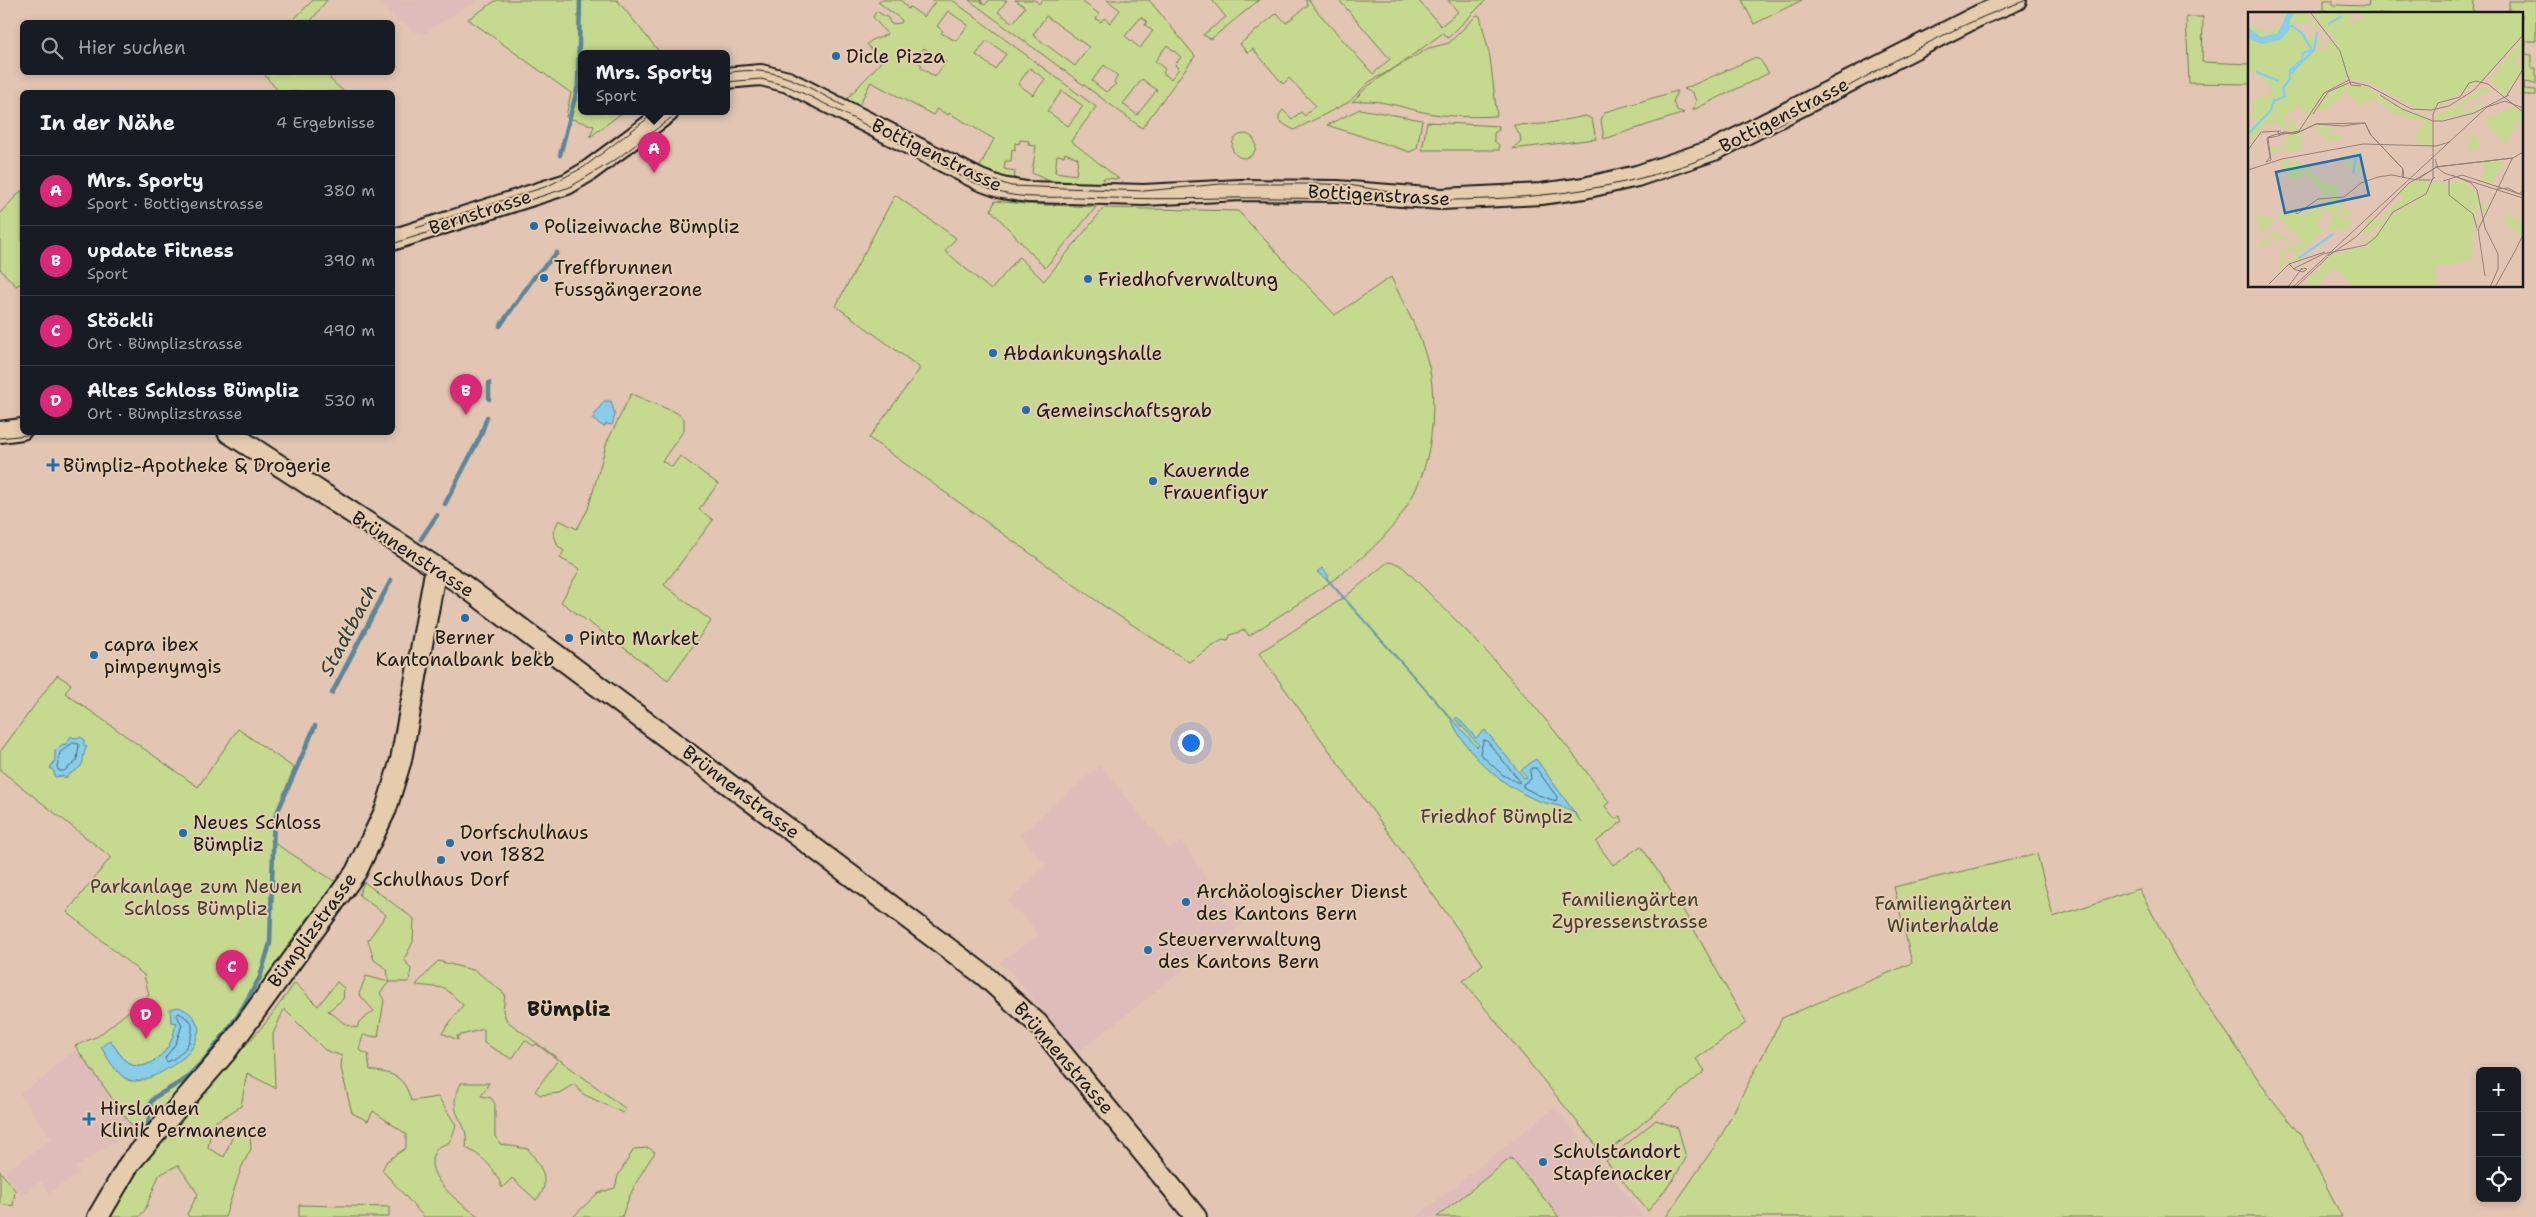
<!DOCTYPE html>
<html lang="de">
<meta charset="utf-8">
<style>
body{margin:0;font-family:"Shantell Sans",sans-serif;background:#20242c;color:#f1f3f6}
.controls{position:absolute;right:15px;bottom:15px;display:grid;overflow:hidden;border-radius:8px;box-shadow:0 2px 8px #0003}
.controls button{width:45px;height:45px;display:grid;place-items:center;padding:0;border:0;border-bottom:1px solid #363941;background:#171b24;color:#f1f3f6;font:25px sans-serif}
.you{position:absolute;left:1190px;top:742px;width:18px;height:18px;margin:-12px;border:4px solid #fff;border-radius:50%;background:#1a73e8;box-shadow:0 0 0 8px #1a73e833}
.badge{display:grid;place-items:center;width:32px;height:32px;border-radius:50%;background:#db2777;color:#fff;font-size:16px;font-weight:700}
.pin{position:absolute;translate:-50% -41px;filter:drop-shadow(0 1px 2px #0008)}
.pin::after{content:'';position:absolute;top:26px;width:18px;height:15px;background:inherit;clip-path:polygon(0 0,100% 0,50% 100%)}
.popup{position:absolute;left:578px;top:50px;width:152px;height:65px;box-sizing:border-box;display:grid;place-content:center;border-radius:8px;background:#171b24;filter:drop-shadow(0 1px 4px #0005);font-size:16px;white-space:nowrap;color:#9ea1a6}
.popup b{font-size:19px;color:#f1f3f6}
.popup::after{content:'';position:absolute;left:50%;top:100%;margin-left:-10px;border:10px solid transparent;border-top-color:#171b24}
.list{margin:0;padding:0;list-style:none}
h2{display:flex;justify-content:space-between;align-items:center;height:65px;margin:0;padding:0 20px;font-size:21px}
h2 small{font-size:16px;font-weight:400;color:#9ea1a6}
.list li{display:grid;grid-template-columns:32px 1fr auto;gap:15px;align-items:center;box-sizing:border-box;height:70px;padding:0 20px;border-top:1px solid #363941}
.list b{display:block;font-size:19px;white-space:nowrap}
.list p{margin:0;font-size:16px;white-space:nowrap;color:#9ea1a6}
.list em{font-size:16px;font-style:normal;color:#9ea1a6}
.icon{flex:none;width:28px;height:28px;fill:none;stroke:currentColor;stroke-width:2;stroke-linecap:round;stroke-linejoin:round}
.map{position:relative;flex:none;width:2536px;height:1217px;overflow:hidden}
.search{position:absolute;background:#171b24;box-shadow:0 2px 8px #0003;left:20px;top:20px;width:375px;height:55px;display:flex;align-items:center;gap:12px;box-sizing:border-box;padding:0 18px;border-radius:8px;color:#9ea1a6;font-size:19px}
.panel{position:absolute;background:#171b24;box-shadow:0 2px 8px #0003;left:20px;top:90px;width:375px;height:345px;border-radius:8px}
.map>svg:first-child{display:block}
.built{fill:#debcba}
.green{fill:#c6da8f;stroke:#717b56;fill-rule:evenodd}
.water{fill:#89cdeb;stroke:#5d8698}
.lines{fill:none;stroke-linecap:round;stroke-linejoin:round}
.shore{stroke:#48636f;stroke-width:1}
.stream{stroke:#5d8698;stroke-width:4.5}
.tertiary-casing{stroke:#1c1c1c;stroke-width:24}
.tertiary{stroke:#e5ccad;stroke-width:20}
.tram{stroke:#1c1c1c;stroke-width:1}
.poi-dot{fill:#1f6fb2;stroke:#e5ccad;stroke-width:2}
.labels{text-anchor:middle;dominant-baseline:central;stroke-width:4;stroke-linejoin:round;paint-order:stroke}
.poi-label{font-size:19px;fill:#1c1c1c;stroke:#e5ccad;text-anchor:start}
.street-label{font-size:19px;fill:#1c1c1c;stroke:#e5ccad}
.park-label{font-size:19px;fill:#3e4233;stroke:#e5ccad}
.water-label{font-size:20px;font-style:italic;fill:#323f45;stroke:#e5ccad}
.quarter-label{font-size:21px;font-weight:bold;fill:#1c1c1c;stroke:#e5ccad}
.inset-river{fill:none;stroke:#89cdeb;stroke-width:2.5}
.inset-road{fill:none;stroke:#938177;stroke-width:1}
.view{fill:#1f6fb2;fill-opacity:0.15;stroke:#1f6fb2;stroke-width:2.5}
.inset-edge{fill:none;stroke:#1c1c1c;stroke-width:2.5}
</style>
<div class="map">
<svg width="2536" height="1217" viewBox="0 0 2536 1217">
<rect width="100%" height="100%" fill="#e2c5b3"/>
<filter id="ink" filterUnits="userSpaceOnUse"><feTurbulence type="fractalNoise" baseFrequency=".02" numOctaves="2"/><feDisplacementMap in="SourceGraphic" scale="10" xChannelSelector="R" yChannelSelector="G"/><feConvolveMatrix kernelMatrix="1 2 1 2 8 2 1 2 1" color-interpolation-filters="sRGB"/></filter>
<g filter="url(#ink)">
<path class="built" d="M375 0H477L423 34 413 31 406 24H401Z
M1100 766 1169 849 1182 841 1203 874 1243 923 1077 1053 1012 973 999 963 1038 935 1027 919 1008 902 1047 865 1020 835Z
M76 1050H80L136 1127 76 1167 79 1173 49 1193 41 1181 21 1195 5 1172 52 1139 20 1094 46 1076 57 1063Z
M1555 1107 1644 1217H1416Z"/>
<path class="green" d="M313 0H327L310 22H291Z
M497 0H617L661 54H582V112H623L590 137 594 126 566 117 571 93 468 19Z
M880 0H901L908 9 910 7 924 17 935 2 933 0H952L1096 107 1071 141 1119 179 1103 178V183L1051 182 1032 173 1036 146 1028 145 1029 141 1020 140 1019 144 1015 143V150L1012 149 1011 161H1005L1004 169 1015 171 1014 181 978 170 994 139 949 113 948 115 937 109 933 115 871 82 858 107 846 100 881 62 867 44 875 38 877 39 887 34 873 17 876 11 888 18 891 24 901 23 902 20 878 2ZM948 11 968 25 956 41 941 33 943 31 937 26ZM987 40 1006 54 995 69 976 55ZM924 48 946 62 935 77 920 67 922 65 915 60ZM1030 68 1045 79 1033 95 1018 84ZM1062 91 1083 106 1068 126 1047 111ZM1065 153 1078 158 1076 175 1055 172 1057 155 1064 156Z
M969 0H982L981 2 985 5 989 0H1007L998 12 1013 23 1025 7 1015 0H1035L1039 4 1042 0H1080L1099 14 1096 19 1101 22 1104 18 1110 23 1120 10 1107 0H1149L1195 56 1142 128ZM1046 16 1089 47 1075 66 1033 35ZM1141 17 1147 22 1145 25 1153 31 1140 48 1125 36ZM1167 45 1181 57 1175 65 1179 69 1171 79 1163 73 1165 69 1155 61ZM1104 65 1118 76 1114 82 1116 84 1106 92 1092 81ZM1142 79 1157 90 1137 115 1123 104Z
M1212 0H1259L1211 39 1203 35 1226 17Z
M1305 0H1309L1316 10 1373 74 1390 59 1339 0H1418L1441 26 1458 12 1448 0H1486L1448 38 1443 33 1396 67 1369 82 1349 102 1294 130 1279 121V115L1283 110 1292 119 1301 112 1305 116 1315 105 1289 78 1283 84 1253 49 1248 53 1240 44 1277 13 1286 23 1308 5Z
M1742 0H1802L1754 24Z
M2324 0H2333V5L2368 6 2369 0H2474L2473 12 2509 13V1H2536V41H2526L2525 54 2531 55V68H2536V84L2525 82 2524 89 2536 90V95H2522V14H2324Z
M1477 15 1480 16 1490 57 1497 116C1476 117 1454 117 1434 114 1407 110 1379 97 1352 102L1367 87 1388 72 1429 48 1449 43Z
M2186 17H2203L2202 62 2250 64V84L2189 83Z
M1754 58 1760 60 1769 73 1693 110 1696 101 1693 93 1684 89Z
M263 73H331L330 79 344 92H279Z
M1677 91 1673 102 1677 110 1684 113 1604 139 1601 120 1605 112Z
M1360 109 1422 120 1417 148 1410 152 1327 125Z
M1585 116 1592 119 1596 139 1512 149 1521 141 1520 135 1513 125 1544 124Z
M1427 122 1499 126V130L1494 133V141L1499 145V150H1422Z
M1232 146a12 12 0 1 1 24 0a12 12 0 1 1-24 0Z
M22 190V283L16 286 0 269V213Z
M895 195 956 238 945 251 991 290 1019 257 1044 281 1104 208 1238 211 1335 315 1391 277C1402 301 1416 325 1424 350 1433 374 1434 399 1432 425 1424 538 1332 579 1249 636L1245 630 1230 635 1228 641 1222 640 1189 662 1104 606 869 438 919 370V367L836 306Z
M995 201 1025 204 1096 207 1045 268 991 210Z
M631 394 677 413 684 419V430L662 461 672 467 680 456 718 484 699 509 713 520 664 585 711 621 668 680 561 602 580 569 560 558 564 551 558 546 553 532 559 520 577 529 588 509 607 442Z
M1388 562 1398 564 1406 570C1435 600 1466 629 1494 660 1535 705 1573 753 1609 802L1605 806 1615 819 1620 816 1623 821 1596 842 1613 865 1641 846 1682 908 1746 1023 1696 1059 1705 1071 1601 1158 1593 1148 1596 1145 1463 981 1483 964 1259 653 1345 597Z
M57 675 71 684 65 693 198 787 238 729 294 768 273 820 271 841 336 882 295 935 225 1042 141 1139 75 1046 98 1036 149 995 144 975 67 912 111 857 0 770V752ZM195 1019C204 1062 161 1069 130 1081 112 1071 111 1059 110 1041 115 1047 121 1057 127 1062 143 1075 165 1055 172 1041 174 1035 175 1028 177 1022H174Z
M2037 854 2053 917 2139 889 2176 958 2268 1094 2301 1136 2342 1217H1666L1719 1140 1782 1018 1912 963 1894 887Z
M364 882 414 919 413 942 404 959 411 969 409 982H389L380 993 384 1000 378 1037 363 1035 359 1050 368 1054 370 1070C394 1074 404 1075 411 1101L438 1097 456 1125C454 1130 452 1140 448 1143 443 1146 438 1145 435 1151 420 1176 463 1206 480 1217H424L382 1170 387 1161 406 1148V1134L373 1111 368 1121 352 1113 341 1068 342 1056 325 1050 284 1009 273 1034 275 1088 247 1073 241 1106 212 1124 208 1148 224 1157 235 1131 250 1133 251 1149 242 1166 225 1217H189L187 1214 198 1194 178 1165 159 1175 145 1210 139 1217H109L134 1173 146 1157 264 1025 295 983 318 1006 337 982 344 988 343 999 328 1011C341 1019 340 1024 357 1028L359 1022 374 1011 359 994 366 976 389 982 387 969 374 960 368 940 386 915 359 895Z
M438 961 476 971 505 994 503 1011 507 1021 626 1109 623 1113 583 1094 574 1084 559 1093 540 1095 535 1091 558 1060 536 1044 534 1046 525 1040 512 1059 484 1043V1029L457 1036 458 1040 442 1033 463 1005 445 988 416 985Z
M461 1083H489L481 1096 491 1098 495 1104V1136L500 1144 528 1149C540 1164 553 1184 536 1200L512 1178 502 1188C496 1169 483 1156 466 1148 469 1123 455 1121 455 1102 455 1096 459 1089 461 1083Z
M1656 1120 1678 1128 1686 1158 1673 1180 1648 1211 1606 1161Z
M649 1148 655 1152C641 1173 629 1193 622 1217H573L598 1193 615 1188 618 1176 634 1149Z
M1511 1158 1559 1217H1437Z
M0 1171 15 1190 13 1206 0 1204Z
M299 1205 389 1207V1217H299Z"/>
<path class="water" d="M604 401H611L615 415 612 425 606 424 604 427 592 419Z
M1322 568 1329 576 1327 578 1477 747 1479 745 1455 719 1457 717 1476 738 1485 730 1524 778 1527 777 1521 770 1536 759 1582 823C1579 820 1576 814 1572 811 1566 806 1545 804 1536 800 1500 784 1466 755 1451 719L1327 580 1317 572Z
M71 736 74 738 81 737 84 739V745L87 747C82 754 85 759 81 766 76 772 71 771 66 778L62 776 55 777 53 770 50 768 55 760V751L61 745 66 744Z
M178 1007C190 1011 195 1017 199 1029 197 1037 195 1045 190 1051 180 1063 144 1086 129 1080 116 1075 108 1058 101 1047L110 1040C115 1047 121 1057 127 1062 143 1075 165 1055 171 1041 174 1035 174 1028 177 1023L171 1022 170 1009Z"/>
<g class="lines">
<path class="shore" d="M1484 740 1487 741 1519 780V783L1503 775 1480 754Z
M73 743 79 744 77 761 64 771H59L57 767 60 753Z
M1533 768H1536L1557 797 1556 801 1538 795 1523 787V784L1531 779 1530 771Z
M179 1013 191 1021C196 1038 183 1056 167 1062L165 1058 176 1043 182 1025 177 1016Z"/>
<path class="stream" d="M560 155 578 86 580 0
M500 326 535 276 557 253
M489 399V383
M445 504 481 435 487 417
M421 539 437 515
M332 693 391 580
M133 1138 148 1125 151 1102 155 1097 184 1080 208 1056 237 1017 260 977 270 943 274 820 315 726"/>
<g class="tertiary-casing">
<path id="tertiary" d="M726 78 761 75 788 82 980 180 1002 188 1027 192 1144 195 1240 190 1337 191 1441 199 1541 194 1584 188 1637 176 1714 150 1980 15 2016 0
M392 240 567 184 587 172 668 112
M0 432 22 429
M228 432 463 585 985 976 1038 1024 1196 1217
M98 1217 129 1164 225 1053 356 872 386 809 401 760 436 567"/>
</g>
<use href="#tertiary" class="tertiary"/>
<path class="tram" d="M726 73C775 63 803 85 844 106
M726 82 761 79 787 86C837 108 885 136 933 161 954 172 975 185 998 192 1023 199 1051 197 1077 197 1127 199 1178 199 1228 198 1389 196 1542 217 1697 161 1812 118 1911 39 2027 0
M881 126 984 177 1011 186 1144 191 1221 184H1325L1349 185 1401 194
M416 228 548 186 584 167 656 112
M392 244 570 187 618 158 679 112
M0 421 22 418
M0 438 53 432"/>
</g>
</g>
<g class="poi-dot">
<circle cx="836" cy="56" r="5"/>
<circle cx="534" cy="226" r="5"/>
<circle cx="544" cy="278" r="5"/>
<circle cx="1088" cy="279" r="5"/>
<circle cx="993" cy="353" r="5"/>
<circle cx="1026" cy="410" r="5"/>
<path d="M50.5 457.5h5v5h5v5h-5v5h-5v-5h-5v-5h5z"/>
<circle cx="1153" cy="481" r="5"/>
<circle cx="465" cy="618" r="5"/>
<circle cx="569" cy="638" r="5"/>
<circle cx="94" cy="655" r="5"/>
<circle cx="183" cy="833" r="5"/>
<circle cx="450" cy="843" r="5"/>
<circle cx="441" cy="860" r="5"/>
<circle cx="1186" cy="902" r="5"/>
<circle cx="1148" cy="950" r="5"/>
<path d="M86.5 1111.5h5v5h5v5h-5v5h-5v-5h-5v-5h5z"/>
<circle cx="1543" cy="1162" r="5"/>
</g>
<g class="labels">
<g class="poi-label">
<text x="846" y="56">Dicle Pizza</text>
<text x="544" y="226">Polizeiwache Bümpliz</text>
<text x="554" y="267">Treffbrunnen<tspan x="554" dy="22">Fussgängerzone</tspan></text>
<text x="1098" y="279">Friedhofverwaltung</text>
<text x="1003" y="353">Abdankungshalle</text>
<text x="1036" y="410">Gemeinschaftsgrab</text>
<text x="63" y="465">Bümpliz-Apotheke &amp; Drogerie</text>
<text x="1163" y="470">Kauernde<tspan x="1163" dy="22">Frauenfigur</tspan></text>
<text x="465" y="637" text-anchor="middle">Berner<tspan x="465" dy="22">Kantonalbank bekb</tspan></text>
<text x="579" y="638">Pinto Market</text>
<text x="104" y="644">capra ibex<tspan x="104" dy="22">pimpenymgis</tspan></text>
<text x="193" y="822">Neues Schloss<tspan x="193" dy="22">Bümpliz</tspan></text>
<text x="460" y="832">Dorfschulhaus<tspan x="460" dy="22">von 1882</tspan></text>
<text x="441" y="879" text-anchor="middle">Schulhaus Dorf</text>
<text x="1196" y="891">Archäologischer Dienst<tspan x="1196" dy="22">des Kantons Bern</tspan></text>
<text x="1158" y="939">Steuerverwaltung<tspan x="1158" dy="22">des Kantons Bern</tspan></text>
<text x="100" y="1108">Hirslanden<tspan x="100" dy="22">Klinik Permanence</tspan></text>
<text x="1553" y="1151">Schulstandort<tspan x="1553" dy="22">Stapfenacker</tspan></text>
</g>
<g class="street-label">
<text transform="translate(1784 115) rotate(-27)">Bottigenstrasse</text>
<text transform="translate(937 155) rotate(26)">Bottigenstrasse</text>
<text transform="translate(1379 195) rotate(3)">Bottigenstrasse</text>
<text transform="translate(480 212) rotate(-18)">Bernstrasse</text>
<text transform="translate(413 554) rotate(33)">Brünnenstrasse</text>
<text transform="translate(741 792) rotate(37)">Brünnenstrasse</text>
<text transform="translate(312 930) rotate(-54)">Bümplizstrasse</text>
<text transform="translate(1064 1058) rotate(49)">Brünnenstrasse</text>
</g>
<g class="park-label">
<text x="1497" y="816">Friedhof Bümpliz</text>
<text x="196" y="886">Parkanlage zum Neuen<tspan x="196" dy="22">Schloss Bümpliz</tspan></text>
<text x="1630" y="899">Familiengärten<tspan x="1630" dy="22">Zypressenstrasse</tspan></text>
<text x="1943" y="903">Familiengärten<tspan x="1943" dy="22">Winterhalde</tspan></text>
</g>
<g class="water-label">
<text transform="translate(348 630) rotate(-62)">Stadtbach</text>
</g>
<g class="quarter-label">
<text x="569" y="1009">Bümpliz</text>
</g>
</g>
<g transform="translate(2248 12)">
<rect width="275" height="275" fill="#e2c5b3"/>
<path d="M37 0 62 1 61 10 65 11 67 6 72 14 69 17 64 12H45L56 20 59 29 60 25 71 27 74 35 63 34 62 31V34L75 39 82 34 79 31 77 36 75 33 83 28 71 16 73 15 84 27 92 39 98 57 99 67 78 78 63 101 66 102 76 85 93 74H116L151 96 179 105 184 111 186 133 168 132 169 118 172 121 177 110 146 102 148 104 131 89 124 88 110 93 108 87V91L98 79 79 97 69 98 66 104 62 102 59 108 54 115 60 103 47 91V99L35 104 39 114 36 115 34 111 35 118H40L41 113H44L40 108 46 106 48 109 44 112 52 117 49 120 34 118 29 111 37 109 27 111 24 104 25 112 18 111 7 125 0 127V120L9 108 4 104 0 107 6 94 2 89 19 84 24 78 14 64 0 58V13L17 19 20 24 19 20 35 14ZM70 0H101L102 12 116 5 111 0H275V22L233 68 184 97H169L120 70 101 66 88 28 67 4ZM275 26V44H269L268 51 275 55 257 84 243 70V66ZM234 75 246 79 241 78 213 96 218 102 236 90 232 97 228 100 187 108 190 102 214 92ZM265 95 275 102V108L266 112 267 115 257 132 236 108ZM76 113 77 121 78 115H83L84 120 79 119V124L82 122 91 123 93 128 87 129 90 127H87L85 123 84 130 79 129 76 123 70 121V115ZM56 117 51 125 56 128 53 130 55 137 40 140 38 134 26 140 24 145 23 136 33 135 44 122ZM225 121 231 135 213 145 221 139 219 135 223 129 222 125 211 130ZM105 138 109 139V151L115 158 114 161 105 160V150L102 156 92 151 101 153 95 145 91 149V144L96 143 104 151 108 142ZM38 148 46 151 47 148 57 154 75 171 89 174 90 183H73L71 174 56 161 57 156 52 167 44 168 32 151ZM256 149 243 172 234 169 236 150ZM184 168 173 185 139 205 137 203 135 208 139 205 133 217 128 224 121 231 109 237 94 238 113 234 127 224 132 217 125 212V219L118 225 119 219H114L123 212 117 210 124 204 122 209 125 206 126 211 129 206 134 210 136 202 156 187 150 181 156 176 165 170ZM203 169H216L227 180 231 190 239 195 234 206 232 193 227 194 223 246 202 253 190 252 188 255 189 275H106L86 255 70 272 61 275 64 271 58 272 57 269 71 258 81 244 119 235 142 205 167 191 185 171 198 170V177ZM86 184 92 185 91 189 84 196H91L92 189 97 193 95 197 102 200 100 205 90 198V202H94L91 205 97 208 95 203 105 209 97 219 84 212 89 217 85 221 80 215 86 199 80 201 70 188H77L84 193 81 189ZM70 194 76 198 71 207H68L71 210 69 214 75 217 74 220 51 240 53 244 58 239 60 242 52 246V250H39L37 247V246L48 249 43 247 48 246 49 240 38 238 34 250 35 247 38 252 31 258 34 246 30 238 36 240 40 232 44 236H51L46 233 57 228 49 226 46 218 43 219 28 203 51 199 48 200 55 204ZM256 200 275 212 273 223 255 209 259 203ZM8 201 26 208 15 220H12ZM25 219 29 224 32 222 44 230 22 225 19 229 23 230 15 236 12 232Z" fill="#c6da8f"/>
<path d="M40 0H48L42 8 41 18 33 28 14 32 0 27V15L13 25 30 21Z" fill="#89cdeb"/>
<path class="inset-river" d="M80 12 94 4M8 60 31 69M42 62 66 38 69 20M0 122 23 98 26 89 37 84 35 76 42 67V58L54 48 55 41 64 38 54 21 44 14 40 15M105 161 108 146M51 246 85 222"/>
<path class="inset-road" d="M62 0 92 39 100 65M100 64 103 73 113 74M132 83 154 97 185 109H195L226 101 261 83M256 85 275 100M258 85 275 57M65 102 80 80 103 70 121 74 163 97 183 98 201 94 226 78 275 23M30 119 31 123 51 119 76 81 101 68M0 138 13 120 33 119M187 147 190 156 196 161 275 186M187 155 265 146M0 158 34 147 115 132 188 134 202 130M204 163 223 171 229 178 237 216 250 242V257L242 275M155 166 154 164 155 157 123 123 117 111 95 114 68 112 49 121 44 122 36 121 30 124 20 126 23 148 18 150 22 145 19 127 20 125 36 120 49 121 68 112 117 111 122 122 155 157 156 166M171 168H184L187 165M201 168V183L225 202 229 216M195 169 214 163 275 183M250 177 260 176 271 182 275 179M47 199 49 202 70 187 96 185 113 171 130 165 144 163 169 168 188 155 265 146 275 140M230 217 237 264M230 218 264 147M267 239 275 223M80 244 108 225 161 171 189 155M41 252 77 240M41 252 46 257 48 258H49L55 260 59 257 56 256 54 257H53V258L51 259M45 257 75 242 118 233 128 225 145 200 178 182 185 166V102L190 91 212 85 221 71 228 69 240 72 256 85M21 272 42 251M40 275 54 256M45 275 239 95 257 89 275 96M48 275 80 245M247 275 267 239"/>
<path class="view" d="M112 143 121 183 37 201 28 160Z"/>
<rect width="275" height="275" class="inset-edge"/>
</g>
</svg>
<div class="controls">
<button>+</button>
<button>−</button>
<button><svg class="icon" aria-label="locate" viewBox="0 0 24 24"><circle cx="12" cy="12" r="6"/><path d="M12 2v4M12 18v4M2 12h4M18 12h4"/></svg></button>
</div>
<div class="you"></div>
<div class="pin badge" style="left:654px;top:173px">A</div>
<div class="popup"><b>Mrs. Sporty</b>Sport</div>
<div class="pin badge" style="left:466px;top:415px">B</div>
<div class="pin badge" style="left:232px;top:991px">C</div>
<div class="pin badge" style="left:146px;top:1039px">D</div>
<div class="search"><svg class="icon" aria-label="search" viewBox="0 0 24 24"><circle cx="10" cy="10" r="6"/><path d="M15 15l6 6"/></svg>Hier suchen</div>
<section class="panel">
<h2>In der Nähe<small>4 Ergebnisse</small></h2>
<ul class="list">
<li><span class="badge">A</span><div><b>Mrs. Sporty</b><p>Sport · Bottigenstrasse</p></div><em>380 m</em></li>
<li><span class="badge">B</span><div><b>update Fitness</b><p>Sport</p></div><em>390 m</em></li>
<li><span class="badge">C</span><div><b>Stöckli</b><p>Ort · Bümplizstrasse</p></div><em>490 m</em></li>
<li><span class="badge">D</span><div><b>Altes Schloss Bümpliz</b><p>Ort · Bümplizstrasse</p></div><em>530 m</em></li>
</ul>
</section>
</div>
